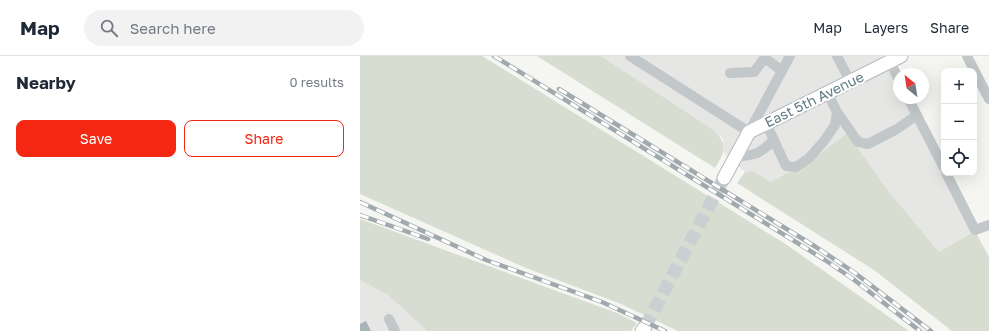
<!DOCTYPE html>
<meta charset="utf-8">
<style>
body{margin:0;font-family:"Golos Text",sans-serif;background:#f2f2f3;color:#1f2937}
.controls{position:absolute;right:12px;top:12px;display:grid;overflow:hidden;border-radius:8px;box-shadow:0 4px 16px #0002}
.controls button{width:36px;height:36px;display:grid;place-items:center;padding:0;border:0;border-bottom:1px solid #e0e1e3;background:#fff;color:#1f2937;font:20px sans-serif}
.compass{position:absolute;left:533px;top:12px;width:36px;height:36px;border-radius:50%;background:#fff;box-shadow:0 4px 16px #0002;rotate:330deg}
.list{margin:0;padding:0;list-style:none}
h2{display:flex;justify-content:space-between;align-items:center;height:52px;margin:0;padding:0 16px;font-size:17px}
h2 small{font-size:13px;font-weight:400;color:#747a83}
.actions{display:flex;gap:8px;padding:12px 16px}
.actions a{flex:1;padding:9px 0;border:1px solid #f42812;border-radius:8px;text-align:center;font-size:14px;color:#f42812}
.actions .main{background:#f42812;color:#fff}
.icon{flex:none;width:22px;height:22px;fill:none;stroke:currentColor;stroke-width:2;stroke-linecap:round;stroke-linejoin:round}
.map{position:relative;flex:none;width:629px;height:275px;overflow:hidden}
header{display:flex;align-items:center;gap:24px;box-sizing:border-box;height:56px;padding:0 20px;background:#fff;border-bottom:1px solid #e0e1e3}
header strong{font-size:19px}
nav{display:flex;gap:22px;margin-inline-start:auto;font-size:14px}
.search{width:280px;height:36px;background:#f2f2f3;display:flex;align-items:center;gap:10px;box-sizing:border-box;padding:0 14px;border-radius:22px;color:#747a83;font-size:15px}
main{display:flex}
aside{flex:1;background:#fff}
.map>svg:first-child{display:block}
.built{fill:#e6e6e4}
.green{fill:#d7ddd1}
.building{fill:#a8b4b7}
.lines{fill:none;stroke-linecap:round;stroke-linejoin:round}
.major-tunnel{stroke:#c9d0d1;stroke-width:13;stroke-dasharray:13 6;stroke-linecap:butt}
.major-casing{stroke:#b2b9bc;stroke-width:15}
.minor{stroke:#c2c7ca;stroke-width:10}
.major{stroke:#fff;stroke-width:13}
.rail-casing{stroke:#a0a9ad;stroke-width:4.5}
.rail{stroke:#fff;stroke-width:3;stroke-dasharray:9;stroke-linecap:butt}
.labels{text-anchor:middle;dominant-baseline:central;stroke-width:4;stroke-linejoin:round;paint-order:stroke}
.street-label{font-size:14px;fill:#617a85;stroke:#fff}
</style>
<header>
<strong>Map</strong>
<div class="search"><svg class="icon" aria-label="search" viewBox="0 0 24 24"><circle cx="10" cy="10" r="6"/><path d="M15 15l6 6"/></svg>Search here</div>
<nav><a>Map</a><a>Layers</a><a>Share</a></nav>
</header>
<main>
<aside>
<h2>Nearby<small>0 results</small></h2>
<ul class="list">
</ul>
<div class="actions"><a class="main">Save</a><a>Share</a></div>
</aside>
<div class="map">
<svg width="629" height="275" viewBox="0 0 629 275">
<rect width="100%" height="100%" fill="#f5f5f1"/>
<path class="built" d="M241 0H521L524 7 539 22V42H549L615 175 579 196 526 132 487 77 453 103 411 126 393 115 385 116 364 97 363 83 355 75Z
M0 224 28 239 67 275H0Z"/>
<path class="green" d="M0 0H122L427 189 549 275H318L261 248 166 212 0 138Z
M177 0H241L355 75C368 90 365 96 355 112Z
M487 77 526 132 579 196 615 175 629 201V275H592L514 214 377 127 385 116 393 115 411 126 453 103Z
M0 163 257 257 277 267 271 275H67L28 239 0 224Z"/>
<path class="building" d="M6 265 11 275H0V268Z"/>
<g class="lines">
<path class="major-tunnel" d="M285 271 364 122"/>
<g class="major-casing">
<path id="major" d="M364 122 389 76 541 0
M282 275 285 271"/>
</g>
<path class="minor" d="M270 0 389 76 430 0
M477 0 490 25
M607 0 629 43
M405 2 422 15
M530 6 539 24
M370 17 394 16 406 0
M548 42 584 112
M477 56 498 86 508 88 537 73 557 59
M406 67 426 110 436 111 449 102 464 85 475 69 477 56 467 36
M375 101C397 99 399 98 414 84
M586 117 615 174 629 169
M29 263 35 275"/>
<use href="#major" class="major"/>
<g class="rail-casing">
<path id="rail" d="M134 0 465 204 493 223 560 275
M199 33 456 191 495 217 571 275
M0 146 126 204 242 246 305 275
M0 159 68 183"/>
</g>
<use href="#rail" class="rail"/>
</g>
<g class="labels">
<g class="street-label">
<text transform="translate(454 43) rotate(-26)">East 5th Avenue</text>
</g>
</g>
</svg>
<div class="controls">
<button>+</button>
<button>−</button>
<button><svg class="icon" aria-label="locate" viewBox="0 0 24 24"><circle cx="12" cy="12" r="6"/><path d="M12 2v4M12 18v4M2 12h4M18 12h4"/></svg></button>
</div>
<svg class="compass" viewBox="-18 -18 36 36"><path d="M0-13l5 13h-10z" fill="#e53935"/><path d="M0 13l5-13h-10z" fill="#747a83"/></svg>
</div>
</main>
